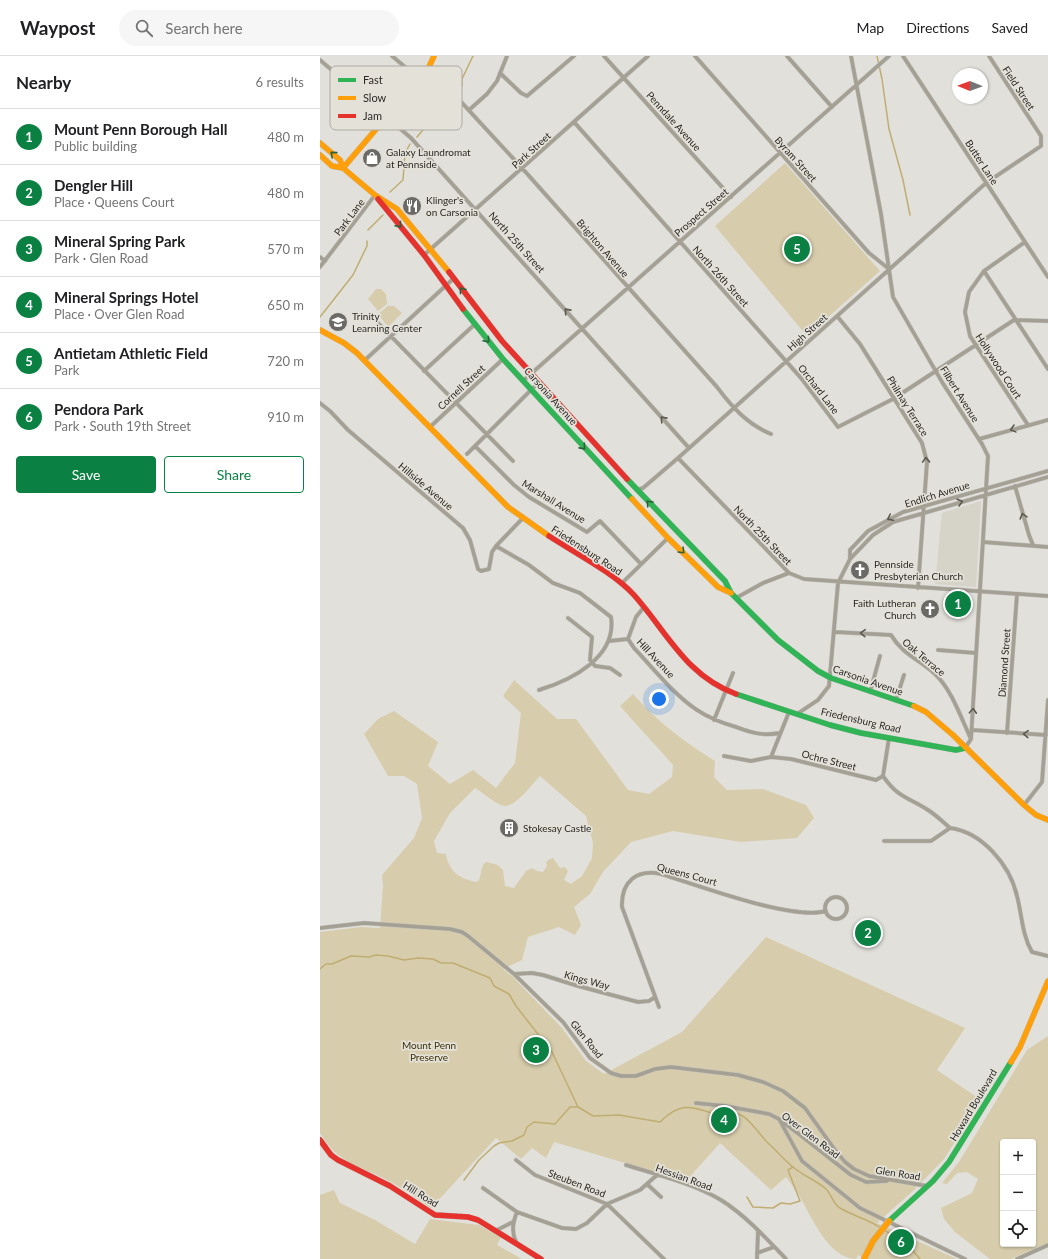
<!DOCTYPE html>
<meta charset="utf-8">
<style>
body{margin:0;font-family:Lato,sans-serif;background:#f6f6f6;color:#202124}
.controls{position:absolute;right:12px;bottom:12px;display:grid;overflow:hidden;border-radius:4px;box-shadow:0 1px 3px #0004}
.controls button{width:36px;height:36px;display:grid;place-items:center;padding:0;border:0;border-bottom:1px solid #e0e0e0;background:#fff;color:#202124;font:20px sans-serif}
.compass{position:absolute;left:632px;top:12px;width:36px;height:36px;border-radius:50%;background:#fff;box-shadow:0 1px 3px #0004;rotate:271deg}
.you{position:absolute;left:339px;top:643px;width:14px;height:14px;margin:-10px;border:3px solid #fff;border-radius:50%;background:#1a73e8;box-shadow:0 0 0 6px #1a73e833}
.badge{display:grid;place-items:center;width:26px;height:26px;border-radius:50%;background:#0b8043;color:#fff;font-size:13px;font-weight:700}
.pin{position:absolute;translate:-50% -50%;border:2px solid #fff;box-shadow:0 1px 4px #0006}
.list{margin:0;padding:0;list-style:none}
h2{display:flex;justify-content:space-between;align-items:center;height:52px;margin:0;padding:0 16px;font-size:17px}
h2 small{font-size:13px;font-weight:400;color:#757577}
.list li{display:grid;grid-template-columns:26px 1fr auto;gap:12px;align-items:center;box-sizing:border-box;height:56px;padding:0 16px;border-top:1px solid #e0e0e0}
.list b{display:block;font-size:15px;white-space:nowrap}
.list p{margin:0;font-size:13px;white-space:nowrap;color:#757577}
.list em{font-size:13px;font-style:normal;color:#757577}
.actions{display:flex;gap:8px;padding:12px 16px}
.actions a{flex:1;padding:9px 0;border:1px solid #0b8043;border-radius:4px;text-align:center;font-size:14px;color:#0b8043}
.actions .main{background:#0b8043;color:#fff}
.icon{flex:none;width:22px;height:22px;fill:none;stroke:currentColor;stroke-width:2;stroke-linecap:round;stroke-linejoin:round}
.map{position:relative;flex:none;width:728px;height:1203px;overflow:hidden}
header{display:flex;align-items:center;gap:24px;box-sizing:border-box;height:56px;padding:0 20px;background:#fff;border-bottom:1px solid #e0e0e0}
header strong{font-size:19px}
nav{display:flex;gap:22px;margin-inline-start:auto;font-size:14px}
.search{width:280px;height:36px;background:#f6f6f6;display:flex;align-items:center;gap:10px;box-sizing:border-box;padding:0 14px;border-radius:22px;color:#757577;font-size:15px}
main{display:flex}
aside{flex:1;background:#fff}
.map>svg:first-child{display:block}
.built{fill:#d6d3c8}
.green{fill:#d7cdac;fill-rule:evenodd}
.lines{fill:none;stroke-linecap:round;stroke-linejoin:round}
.stream{stroke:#c0ad71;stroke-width:1.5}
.street-casing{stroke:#bfbebb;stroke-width:4.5}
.fast-casing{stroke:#bfbebb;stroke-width:6}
.slow-casing{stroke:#bfbebb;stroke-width:6}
.jam-casing{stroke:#bfbebb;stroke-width:6}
.street{stroke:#a5a094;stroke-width:3.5}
.fast{stroke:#30b455;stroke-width:5.5}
.slow{stroke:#ff9f0a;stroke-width:5.5}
.jam{stroke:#e5322d;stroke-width:5.5}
.slow-bridge-casing{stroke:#bfbebb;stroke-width:7;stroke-linecap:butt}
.slow-bridge{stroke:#ff9f0a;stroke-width:6}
.oneway{stroke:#2d6139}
.oneway2{stroke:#5c5952}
.labels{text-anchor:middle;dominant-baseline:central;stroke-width:3.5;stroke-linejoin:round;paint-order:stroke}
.street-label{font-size:10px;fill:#2b2926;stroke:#e4e1d8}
.poi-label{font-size:10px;fill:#2b2926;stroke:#e4e1d8;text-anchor:start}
.park-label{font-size:10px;fill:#3b300a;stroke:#e4e1d8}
.key{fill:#e4e1d8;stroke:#acaaa3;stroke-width:1}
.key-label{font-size:11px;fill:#2b2926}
</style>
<header>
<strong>Waypost</strong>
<div class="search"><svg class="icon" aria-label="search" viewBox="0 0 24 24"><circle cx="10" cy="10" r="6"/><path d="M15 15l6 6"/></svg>Search here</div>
<nav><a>Map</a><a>Directions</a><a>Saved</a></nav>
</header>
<main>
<aside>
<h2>Nearby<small>6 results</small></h2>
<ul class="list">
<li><span class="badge">1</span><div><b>Mount Penn Borough Hall</b><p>Public building</p></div><em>480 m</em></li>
<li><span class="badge">2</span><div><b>Dengler Hill</b><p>Place · Queens Court</p></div><em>480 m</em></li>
<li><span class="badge">3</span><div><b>Mineral Spring Park</b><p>Park · Glen Road</p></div><em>570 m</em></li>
<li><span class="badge">4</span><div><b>Mineral Springs Hotel</b><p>Place · Over Glen Road</p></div><em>650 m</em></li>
<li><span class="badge">5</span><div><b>Antietam Athletic Field</b><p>Park</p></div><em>720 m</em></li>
<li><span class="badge">6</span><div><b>Pendora Park</b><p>Park · South 19th Street</p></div><em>910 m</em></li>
</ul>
<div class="actions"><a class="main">Save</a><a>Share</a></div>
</aside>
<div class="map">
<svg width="728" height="1203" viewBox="0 0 728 1203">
<rect width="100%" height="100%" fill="#e1e0db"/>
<path class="built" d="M661 445 656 531 615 528 622 457Z"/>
<path class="green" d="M465 107 560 215 487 280 395 170Z
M56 233H61L66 238 67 248 58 255 48 243Z
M68 250H74L82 257 68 271 58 258Z
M194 624 237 663H256L308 734 329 738 352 721 353 709 300 650 313 638C339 667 362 684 395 705L394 721 407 734 443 733 486 749 494 762 477 782 421 786 353 775 311 786 283 816 270 838 254 851 261 869 255 879 239 871 208 881 202 904 183 913 192 920 242 972 266 1005 284 1018 362 976 446 881 645 972 617 1014 661 1044 624 1103 594 1134 557 1167 637 1203H546L538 1199 536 1203C509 1203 491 1160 480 1141 476 1134 471 1128 466 1121L451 1134 400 1087 366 1125 234 1086 226 1102 212 1092 201 1103 176 1082 111 1152C97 1143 83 1132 67 1124 40 1110 17 1107 1 1078H0V876L41 871 60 872 63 830 62 819 94 782 102 762 97 728 84 720H68L44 678 58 663 74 655 118 686 108 710 130 728 153 714 176 732 195 707 201 657 183 640ZM220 720 266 760 273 787 272 802 262 820 251 828 244 824 248 815 245 811 240 812 233 802 228 804 226 807 227 810 223 816 217 815 212 812 206 815 194 832 185 830 183 814 178 809 166 806 163 809 159 824 157 826C140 823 129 816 126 798L117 797 114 785 130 757 155 732C162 736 177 749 184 750 196 751 212 728 220 720Z
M728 980V1187L691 1203H670L635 1176 624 1163 621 1152 652 1137 658 1123 647 1116 637 1117 627 1128 622 1127 639 1106 707 994ZM683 1086H713V1188H683Z
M14 1134 20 1147 55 1164 95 1188 110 1163 159 1169 181 1181 177 1189 202 1203H0V1139Z"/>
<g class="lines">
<path class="stream" d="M557 0 562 23 569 73 583 124 590 159
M137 34 142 30V23L153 0
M97 81 130 41
M70 136 83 124 85 97 90 88
M48 174 63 159
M0 261 33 219 47 190V185
M0 913 6 908H12L31 900 49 901 56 899 68 900 84 904 98 902 113 903 121 907H133L170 922 174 930 189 938 196 950 232 996 258 1051 273 1060 299 1059 340 1066C360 1046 370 1050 395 1058
M414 1057C427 1057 439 1079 449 1088 457 1095 464 1104 473 1111 483 1120 496 1124 506 1133 512 1139 513 1148 520 1152 533 1160 548 1163 561 1172
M144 1124 159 1104 174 1090 179 1087 192 1085 204 1079 207 1071 214 1066 235 1068 250 1051H258
M427 1141 433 1151 453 1152 461 1147 470 1148 480 1145 468 1114 473 1111
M564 1174 587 1188 600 1203"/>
<g class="street-casing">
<path id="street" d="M72 0 98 22
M284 0 411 141
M375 0 549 197 569 213
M467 0 512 51
M531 0 561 158 573 241 622 326 662 388 668 400 651 683 645 692
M583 0 728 221
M0 4 91 82 369 392
M109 11 202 112 397 331C412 351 427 368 451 378
M180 17 201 37 207 40 254 0
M149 54 167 38 177 25 187 0
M254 66 481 322 518 371 573 343 694 264 728 265
M705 186 664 215 649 236 645 256 650 280 708 369
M104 199 328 0
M0 201 5 205
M0 211 55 139
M664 215 728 313
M517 260 540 288 602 387 607 406 598 532
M58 267 193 405
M45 304 133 223
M104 315 154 269
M204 324 569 0
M0 347 10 355 28 374 143 472 150 484 158 513 161 515 169 513 172 496 176 490 202 463
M110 371 183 303
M659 383 728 364
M155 390 194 429 209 441 267 476 280 465 321 508
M147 398 219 326
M358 402 469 517 484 523 728 540
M695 430 709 479 713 489
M317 434 323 432 358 402 666 127 721 90V80L669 0
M663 486 728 491
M176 490 209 509 233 527 260 537 291 561C297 601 252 624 219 634
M530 503 553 479 573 466 728 421
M301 528 348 482
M416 542 443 527 469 517
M248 562 272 581 270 604 275 610 290 612 300 619
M515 576 571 579C583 599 599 603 615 618 632 634 641 662 651 683
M308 583 314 592C334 613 353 638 377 654 389 662 402 667 416 671 432 677 443 680 460 677
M308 583 316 561 324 551
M289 585 308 583
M618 594 656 597
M550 636 560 600
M576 644 584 619
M477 658 498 644 509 630 518 527 530 503V494L548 475 583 456 728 415
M394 664 413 617
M652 674 726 679
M687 677 697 538
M404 700 431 705 451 701 469 656
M451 701 471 703 556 724 563 720
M563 720C578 742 588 741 608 754 616 759 623 766 630 772
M563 720 569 682
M704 749 722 726 728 644
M564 785H611L630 772C662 776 690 809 697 840 702 859 702 879 712 896L728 900
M505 852a11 11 0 1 1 22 0a11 11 0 1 1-22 0Z
M0 872 44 867 130 873 142 876 148 880 194 918 243 966 270 1002 291 1017 301 1020H316L335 1013 351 1011 418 1019 443 1026 463 1035 485 1052 515 1094 525 1106 534 1113 549 1120 607 1130
M194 918 212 917 223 919 258 930 318 946 329 945 335 941
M339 951 302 851C301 825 317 813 341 818 378 829 472 865 506 855
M376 1047 405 1050 449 1058 459 1063 484 1082 531 1119 546 1126 567 1125
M459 1063 482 1105 540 1152 645 1203
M196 1104 215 1119 287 1148 344 1203
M306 1109C338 1119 372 1127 401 1144 425 1159 446 1182 466 1203
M327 1128 341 1141
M163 1132 197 1156 242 1172 256 1173 267 1167 287 1148 320 1134 337 1119
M177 1174 193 1166
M196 1186C191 1175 193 1166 197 1156
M437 1197 454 1191
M437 1203 438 1175
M697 1203 728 1189"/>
</g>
<g class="fast-casing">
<path id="fast" d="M143 253 183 303 312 443
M307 423 405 525 411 537 458 584 498 615 511 622 594 650
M416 638 510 669 541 677 636 694 645 692
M569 1165 613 1125 629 1106 691 1006"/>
</g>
<g class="slow-casing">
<path id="slow" d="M0 87 20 104 23 112 55 139 77 153 129 216
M0 99 12 110 23 112
M23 112 109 11 114 0
M0 274 24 287 37 297 188 451 229 480
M312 443 348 482 398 531 411 537
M594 650 606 656 633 679 704 749 716 759 728 764
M691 1006 700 991 728 925"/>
</g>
<g class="jam-casing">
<path id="jam" d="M58 143 104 199 143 253
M129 216 182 285 307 423
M229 480C255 497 294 517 314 539 347 576 366 620 416 638
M0 1084 11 1099 18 1104 70 1130 115 1159 148 1161 158 1164 221 1203"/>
</g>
<use href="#street" class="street"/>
<use href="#fast" class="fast"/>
<use href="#slow" class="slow"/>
<use href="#jam" class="jam"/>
<g class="slow-bridge-casing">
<path id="slow-bridge" d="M544 1203 553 1185 569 1165"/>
</g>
<use href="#slow-bridge" class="slow-bridge"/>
</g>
<defs><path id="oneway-chevron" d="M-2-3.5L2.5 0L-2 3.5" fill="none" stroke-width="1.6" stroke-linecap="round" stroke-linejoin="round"/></defs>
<g class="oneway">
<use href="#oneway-chevron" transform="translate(13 98) rotate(-139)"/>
<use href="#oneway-chevron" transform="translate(79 169) rotate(49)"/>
<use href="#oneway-chevron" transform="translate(142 234) rotate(-128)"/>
<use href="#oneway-chevron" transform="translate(167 284) rotate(49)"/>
<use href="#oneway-chevron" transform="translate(263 391) rotate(48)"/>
<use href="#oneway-chevron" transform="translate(329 447) rotate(-133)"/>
<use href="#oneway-chevron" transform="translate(362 495) rotate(45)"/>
</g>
<g class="oneway2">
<use href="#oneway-chevron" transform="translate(247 255) rotate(-132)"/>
<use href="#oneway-chevron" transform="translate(343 363) rotate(-132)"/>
<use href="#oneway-chevron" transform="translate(693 373) rotate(165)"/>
<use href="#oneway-chevron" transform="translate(606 404) rotate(-92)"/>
<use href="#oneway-chevron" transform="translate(640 446) rotate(-16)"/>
<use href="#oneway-chevron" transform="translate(703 460) rotate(-106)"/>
<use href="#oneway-chevron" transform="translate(570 462) rotate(154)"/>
<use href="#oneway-chevron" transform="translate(543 577) rotate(-176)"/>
<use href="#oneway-chevron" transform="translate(653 655) rotate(-87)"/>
<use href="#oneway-chevron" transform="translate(706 678) rotate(-177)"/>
</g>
<defs>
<g id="shop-disc" transform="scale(1)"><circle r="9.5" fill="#6b6965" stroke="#e4e1d8"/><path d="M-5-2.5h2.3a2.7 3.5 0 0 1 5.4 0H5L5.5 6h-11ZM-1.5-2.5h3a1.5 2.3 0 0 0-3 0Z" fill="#fff"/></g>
<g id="restaurant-disc" transform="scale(1)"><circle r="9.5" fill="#6b6965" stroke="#e4e1d8"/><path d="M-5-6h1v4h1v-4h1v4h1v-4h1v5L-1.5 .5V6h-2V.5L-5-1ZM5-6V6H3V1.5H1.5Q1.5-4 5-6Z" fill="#fff"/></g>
<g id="school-disc" transform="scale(1)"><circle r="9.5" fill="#6b6965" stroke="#e4e1d8"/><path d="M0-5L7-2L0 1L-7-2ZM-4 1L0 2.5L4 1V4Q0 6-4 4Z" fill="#fff"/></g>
<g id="church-disc" transform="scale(1)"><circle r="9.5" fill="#6b6965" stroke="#e4e1d8"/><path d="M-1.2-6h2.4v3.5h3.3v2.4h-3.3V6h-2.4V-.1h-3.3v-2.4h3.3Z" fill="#fff"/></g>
<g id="building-disc" transform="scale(1)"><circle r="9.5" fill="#6b6965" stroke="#e4e1d8"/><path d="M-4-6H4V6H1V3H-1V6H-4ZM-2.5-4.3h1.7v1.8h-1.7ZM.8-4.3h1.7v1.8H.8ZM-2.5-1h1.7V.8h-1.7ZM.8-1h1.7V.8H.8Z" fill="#fff"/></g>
</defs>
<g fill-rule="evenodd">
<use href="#shop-disc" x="52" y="102"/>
<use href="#restaurant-disc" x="92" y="150"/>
<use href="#school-disc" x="18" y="266"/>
<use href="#church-disc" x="540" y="514"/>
<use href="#church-disc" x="610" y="553"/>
<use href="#building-disc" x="189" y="772"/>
</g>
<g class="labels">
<g class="street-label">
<text transform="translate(699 32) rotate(57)">Field Street</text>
<text transform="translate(354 65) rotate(48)">Penndale Avenue</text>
<text transform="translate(211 94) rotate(-42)">Park Street</text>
<text transform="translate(476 103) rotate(48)">Byram Street</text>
<text transform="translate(662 106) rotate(57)">Butter Lane</text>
<text transform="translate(381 156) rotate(-41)">Prospect Street</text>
<text transform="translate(29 161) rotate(-53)">Park Lane</text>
<text transform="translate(197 186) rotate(48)">North 25th Street</text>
<text transform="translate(283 192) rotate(49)">Brighton Avenue</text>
<text transform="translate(401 220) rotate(48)">North 26th Street</text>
<text transform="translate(487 276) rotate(-42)">High Street</text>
<text transform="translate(679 310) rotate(57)">Hollywood Court</text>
<text transform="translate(141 331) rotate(-43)">Cornell Street</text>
<text transform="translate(499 333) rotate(52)">Orchard Lane</text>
<text transform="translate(640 338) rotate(58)">Filbert Avenue</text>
<text transform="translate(231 340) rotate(48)">Carsonia Avenue</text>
<text transform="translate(588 350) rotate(58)">Philmay Terrace</text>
<text transform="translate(106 430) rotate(40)">Hillside Avenue</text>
<text transform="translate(617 438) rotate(-17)">Endlich Avenue</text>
<text transform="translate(234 445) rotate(32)">Marshall Avenue</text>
<text transform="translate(443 479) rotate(46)">North 25th Street</text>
<text transform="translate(267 494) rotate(33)">Friedensburg Road</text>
<text transform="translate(604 601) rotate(40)">Oak Terrace</text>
<text transform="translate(336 602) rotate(47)">Hill Avenue</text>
<text transform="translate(684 607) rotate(-86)">Diamond Street</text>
<text transform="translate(548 624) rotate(19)">Carsonia Avenue</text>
<text transform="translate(541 664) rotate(13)">Friedensburg Road</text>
<text transform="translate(509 704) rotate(14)">Ochre Street</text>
<text transform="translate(367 818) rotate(15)">Queens Court</text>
<text transform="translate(267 924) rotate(15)">Kings Way</text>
<text transform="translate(267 983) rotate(51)">Glen Road</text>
<text transform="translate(653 1049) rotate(-59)">Howard Boulevard</text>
<text transform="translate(491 1079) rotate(37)">Over Glen Road</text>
<text transform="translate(578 1117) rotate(9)">Glen Road</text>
<text transform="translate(364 1121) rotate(20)">Hessian Road</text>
<text transform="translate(257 1127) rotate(21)">Steuben Road</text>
<text transform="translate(101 1138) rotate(32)">Hill Road</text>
</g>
<g class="poi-label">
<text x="66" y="96">Galaxy Laundromat<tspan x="66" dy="12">at Pennside</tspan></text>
<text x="106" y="144">Klinger's<tspan x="106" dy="12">on Carsonia</tspan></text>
<text x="32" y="260">Trinity<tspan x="32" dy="12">Learning Center</tspan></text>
<text x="554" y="508">Pennside<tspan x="554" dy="12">Presbyterian Church</tspan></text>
<text x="596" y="547" text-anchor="end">Faith Lutheran<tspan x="596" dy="12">Church</tspan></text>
<text x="203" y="772">Stokesay Castle</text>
</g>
<g class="park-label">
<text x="109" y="989">Mount Penn<tspan x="109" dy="12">Preserve</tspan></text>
</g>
</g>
<rect x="10" y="10" width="132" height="64" rx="6" class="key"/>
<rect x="18" y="22" width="18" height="4" fill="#30b455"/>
<rect x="18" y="40" width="18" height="4" fill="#ff9f0a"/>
<rect x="18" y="58" width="18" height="4" fill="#e5322d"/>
<g class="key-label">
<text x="43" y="28">Fast</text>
<text x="43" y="46">Slow</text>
<text x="43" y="64">Jam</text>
</g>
</svg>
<div class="controls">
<button>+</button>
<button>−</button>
<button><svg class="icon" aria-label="locate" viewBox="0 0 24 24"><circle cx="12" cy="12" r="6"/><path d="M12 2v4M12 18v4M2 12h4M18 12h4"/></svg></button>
</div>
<svg class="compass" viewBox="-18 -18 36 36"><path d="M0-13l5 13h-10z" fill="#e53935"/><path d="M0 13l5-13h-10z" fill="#757577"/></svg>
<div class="you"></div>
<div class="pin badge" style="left:638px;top:548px">1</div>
<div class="pin badge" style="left:548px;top:877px">2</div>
<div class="pin badge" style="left:216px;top:994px">3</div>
<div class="pin badge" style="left:404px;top:1064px">4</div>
<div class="pin badge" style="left:477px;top:193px">5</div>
<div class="pin badge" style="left:581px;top:1186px">6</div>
</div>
</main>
